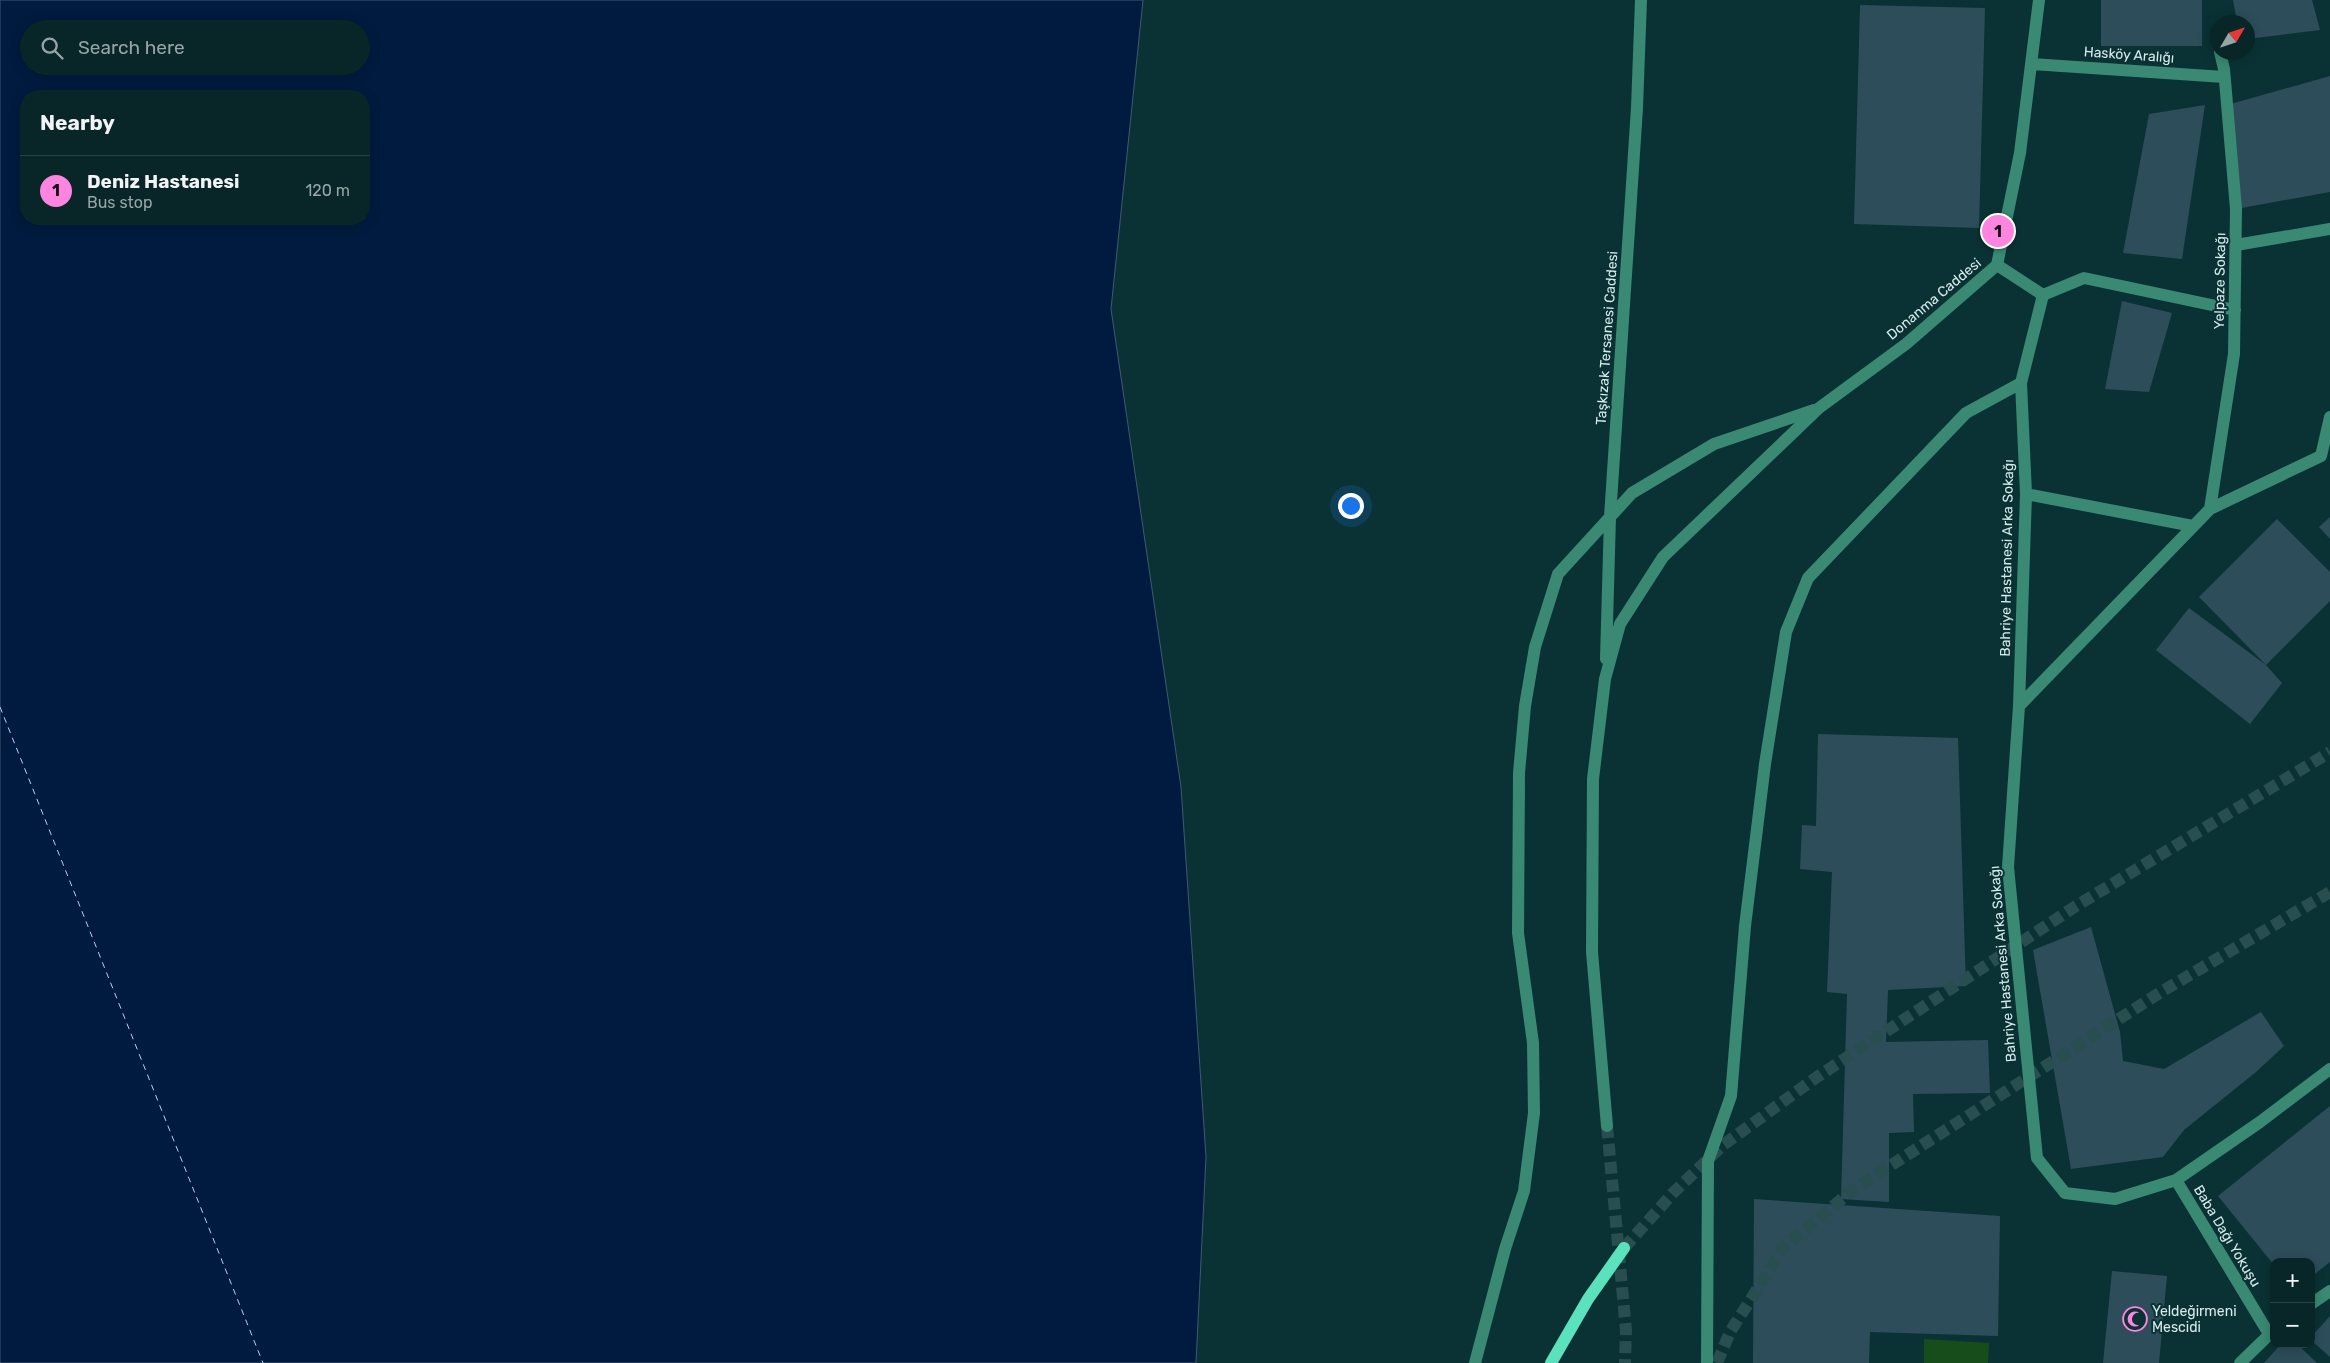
<!DOCTYPE html>
<meta charset="utf-8">
<style>
body{margin:0;font-family:Rubik,sans-serif;background:#163233;color:#f1f3f6}
.controls{position:absolute;right:15px;bottom:15px;display:grid;overflow:hidden;border-radius:10px;box-shadow:0 2px 12px #0003}
.controls button{width:45px;height:45px;display:grid;place-items:center;padding:0;border:0;border-bottom:1px solid #294344;background:#082627;color:#f1f3f6;font:25px sans-serif}
.compass{position:absolute;left:2210px;top:15px;width:45px;height:45px;border-radius:50%;background:#082627;box-shadow:0 2px 12px #0003;rotate:51deg}
.you{position:absolute;left:1350px;top:505px;width:18px;height:18px;margin:-12px;border:4px solid #fff;border-radius:50%;background:#1a73e8;box-shadow:0 0 0 8px #1a73e833}
.badge{display:grid;place-items:center;width:32px;height:32px;border-radius:50%;background:#fe85df;color:#111;font-size:16px;font-weight:700}
.pin{position:absolute;translate:-50% -50%;border:2px solid #fff;box-shadow:0 1px 5px #0006}
.list{margin:0;padding:0;list-style:none}
h2{display:flex;justify-content:space-between;align-items:center;height:65px;margin:0;padding:0 20px;font-size:21px}
h2 small{font-size:16px;font-weight:400;color:#98a5a7}
.list li{display:grid;grid-template-columns:32px 1fr auto;gap:15px;align-items:center;box-sizing:border-box;height:70px;padding:0 20px;border-top:1px solid #294344}
.list b{display:block;font-size:19px;white-space:nowrap}
.list p{margin:0;font-size:16px;white-space:nowrap;color:#98a5a7}
.list em{font-size:16px;font-style:normal;color:#98a5a7}
.icon{flex:none;width:28px;height:28px;fill:none;stroke:currentColor;stroke-width:2;stroke-linecap:round;stroke-linejoin:round}
.map{position:relative;flex:none;width:2330px;height:1363px;overflow:hidden}
.search{position:absolute;background:#082627;box-shadow:0 2px 12px #0003;left:20px;top:20px;width:350px;height:55px;display:flex;align-items:center;gap:12px;box-sizing:border-box;padding:0 18px;border-radius:28px;color:#98a5a7;font-size:19px}
.panel{position:absolute;background:#082627;box-shadow:0 2px 12px #0003;left:20px;top:90px;width:350px;height:135px;border-radius:20px}
.map>svg:first-child{display:block}
.green{fill:#174d1b}
.water{fill:#001b3f;stroke:#405973;fill-rule:evenodd}
.lines{fill:none;stroke-linecap:round;stroke-linejoin:round}
.ferry{stroke:#b3d2f9;stroke-width:1;stroke-dasharray:6 5;stroke-linecap:butt}
.building{fill:#2d4d5a}
.minor-tunnel{stroke:#294e4f;stroke-width:12;stroke-dasharray:12 6;stroke-linecap:butt}
.major-tunnel{stroke:#294e4f;stroke-width:12;stroke-dasharray:12 6;stroke-linecap:butt}
.minor{stroke:#3a8973;stroke-width:12}
.major{stroke:#5be1bc;stroke-width:12}
.labels{text-anchor:middle;dominant-baseline:central;stroke-width:4;stroke-linejoin:round;paint-order:stroke}
.street-label{font-size:14px;fill:#d6eaeb;stroke:#0a3234}
.poi-label{font-size:14px;fill:#d6eaeb;stroke:#0a3234;text-anchor:start}
</style>
<div class="map">
<svg width="2330" height="1363" viewBox="0 0 2330 1363">
<rect width="100%" height="100%" fill="#0a3234"/>
<path class="green" d="M1924 1339 1989 1343 1988 1363H1924Z"/>
<path class="water" d="M0 0H1143L1111 309 1181 787 1206 1157 1196 1363H0ZM29 29H361V66H29ZM26 96H364V219H26Z"/>
<g class="lines">
<path class="ferry" d="M0 707 263 1363"/>
</g>
<path class="building" d="M2101 0H2202V46H2101Z
M2233 0H2312L2320 30 2248 39V22H2237Z
M1860 5 1985 8 1979 228 1854 224Z
M2330 76V192L2236 209 2227 105Z
M2205 105 2182 259 2123 253 2149 114Z
M2122 301 2172 313 2149 392 2105 389Z
M2330 517V539L2319 527Z
M2277 519 2330 572V601L2266 665 2199 597Z
M2189 608 2266 665 2282 683 2250 724 2156 650Z
M1818 734 1958 738 1966 986 1888 990 1886 1042 1988 1040 1990 1093 1913 1094 1914 1132 1889 1133V1202L1841 1199 1847 994 1827 992 1832 872 1800 869 1802 825 1816 826Z
M2091 927 2120 1032 2123 1061 2164 1069 2261 1012 2284 1046 2256 1072 2184 1130 2163 1157 2071 1169 2033 950Z
M2330 1106V1262L2311 1277V1262H2274V1265L2218 1196Z
M1754 1199 2000 1216 1998 1336 1870 1332 1869 1363H1753Z
M2112 1271 2167 1276 2159 1363H2103Z
M2330 1316V1357L2311 1340V1337Z
M2281 1344H2297L2317 1363H2264Z"/>
<g class="lines">
<path class="minor-tunnel" d="M1607 1126 1626 1330 1625 1363"/>
<path class="major-tunnel" d="M1624 1248 1673 1193 1723 1145 1817 1077 2076 906 2330 752
M1717 1363 1730 1332 1784 1247 1854 1189 2161 992 2330 892"/>
<path class="minor" d="M2031 64 2224 77
M2236 245 2330 229
M1997 265 2043 295 2021 383 2026 494 2019 706 2008 867 2037 1158 2065 1193 2115 1199 2176 1180 2260 1122 2330 1069
M2043 295 2084 278 2235 310
M2026 494 2193 526
M2210 509 2234 354 2236 209 2224 69 2220 52
M1606 659 1610 517 1637 108 1641 0
M2019 706 2210 509 2321 456 2330 417
M1607 1126 1592 952 1593 779 1605 679 1620 624 1663 557 1819 408 1906 344 1997 265 2020 153 2039 0
M2176 1180 2269 1334
M2311 1304 2330 1291
M1475 1363 1505 1249 1524 1191 1534 1113 1533 1043 1518 933 1519 773 1525 706 1535 647 1558 574 1632 493 1714 444 1814 410
M1707 1363 1708 1161 1731 1096 1745 926 1765 764 1786 632 1808 578 1966 413 2021 383
M2240 1363 2274 1330"/>
<path class="major" d="M1551 1363 1588 1299 1624 1248"/>
</g>
<defs>
<g id="mosque-ring" transform="scale(1.25)"><circle r="9.5" fill="#0a3234" stroke="#fe85df" stroke-width="1.5"/><path d="M3.5-4.9A6 6 0 1 0 3.5 4.9A5 5 0 1 1 3.5-4.9Z" fill="#fe85df"/></g>
</defs>
<g fill-rule="evenodd">
<use href="#mosque-ring" x="2135" y="1319"/>
</g>
<g class="labels">
<g class="street-label">
<text transform="translate(2129 55) rotate(4)">Hasköy Aralığı</text>
<text transform="translate(2220 281) rotate(-89)">Yelpaze Sokağı</text>
<text transform="translate(1934 299) rotate(-40)">Donanma Caddesi</text>
<text transform="translate(1607 338) rotate(-86)">Taşkızak Tersanesi Caddesi</text>
<text transform="translate(2007 558) rotate(-89)">Bahriye Hastanesi Arka Sokağı</text>
<text transform="translate(2003 964) rotate(-95)">Bahriye Hastanesi Arka Sokağı</text>
<text transform="translate(2227 1236) rotate(59)">Baba Dağı Yokuşu</text>
</g>
<g class="poi-label">
<text x="2152" y="1311">Yeldeğirmeni<tspan x="2152" dy="16">Mescidi</tspan></text>
</g>
</g>
</svg>
<div class="controls">
<button>+</button>
<button>−</button>
</div>
<svg class="compass" viewBox="-18 -18 36 36"><path d="M0-13l5 13h-10z" fill="#e53935"/><path d="M0 13l5-13h-10z" fill="#98a5a7"/></svg>
<div class="you"></div>
<div class="pin badge" style="left:1998px;top:231px">1</div>
<div class="search"><svg class="icon" aria-label="search" viewBox="0 0 24 24"><circle cx="10" cy="10" r="6"/><path d="M15 15l6 6"/></svg>Search here</div>
<section class="panel">
<h2>Nearby<small></small></h2>
<ul class="list">
<li><span class="badge">1</span><div><b>Deniz Hastanesi</b><p>Bus stop</p></div><em>120 m</em></li>
</ul>
</section>
</div>
